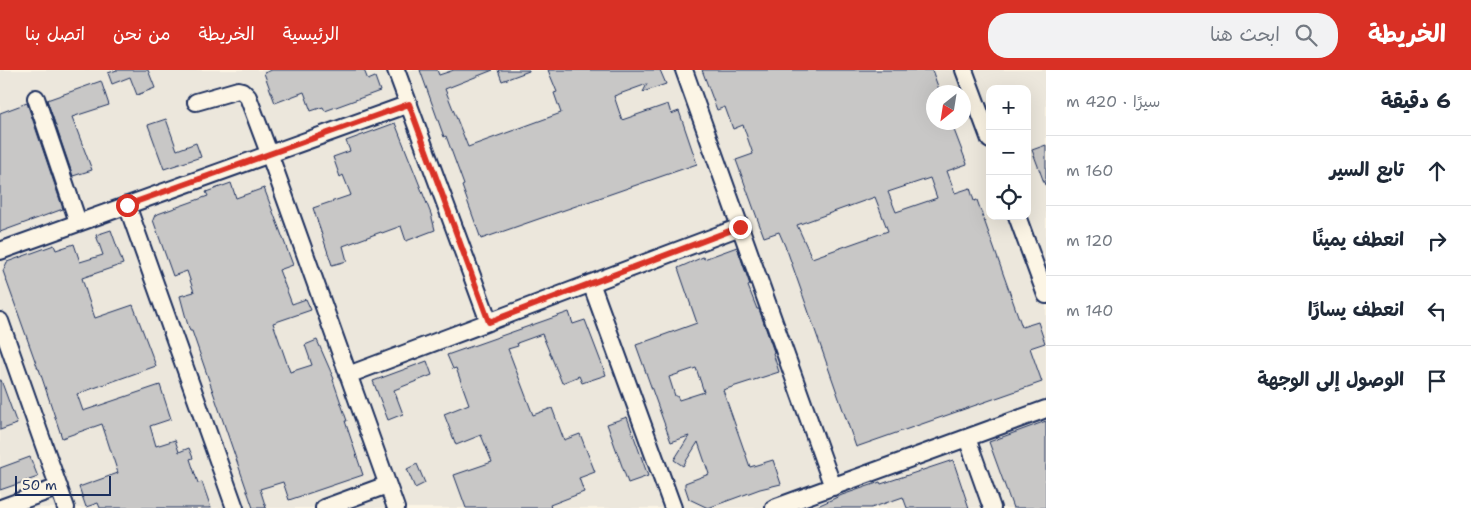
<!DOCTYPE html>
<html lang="ar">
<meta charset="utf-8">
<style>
body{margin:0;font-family:"Shantell Sans","Playpen Sans Arabic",sans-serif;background:#f2f2f3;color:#1f2937;direction:rtl}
.controls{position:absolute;right:15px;top:15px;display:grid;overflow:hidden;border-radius:10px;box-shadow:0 5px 20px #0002}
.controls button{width:45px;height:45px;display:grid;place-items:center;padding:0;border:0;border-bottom:1px solid #e0e1e3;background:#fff;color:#1f2937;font:25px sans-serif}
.compass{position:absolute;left:926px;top:15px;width:45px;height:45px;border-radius:50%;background:#fff;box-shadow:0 5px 20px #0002;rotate:210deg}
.scale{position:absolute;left:15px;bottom:12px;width:96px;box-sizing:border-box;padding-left:5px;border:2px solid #1b2f5e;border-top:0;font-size:14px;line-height:18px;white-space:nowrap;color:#1b2f5e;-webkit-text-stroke:4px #fcf5e5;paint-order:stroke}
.stop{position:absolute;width:15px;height:15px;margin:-11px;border:4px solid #d93025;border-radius:50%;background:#fff}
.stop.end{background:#d93025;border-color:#fff;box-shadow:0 1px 5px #0008}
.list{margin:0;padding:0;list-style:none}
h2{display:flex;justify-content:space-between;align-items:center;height:65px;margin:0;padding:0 20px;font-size:21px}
h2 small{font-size:16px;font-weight:400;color:#747a83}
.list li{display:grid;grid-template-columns:32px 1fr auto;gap:15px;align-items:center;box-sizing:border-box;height:70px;padding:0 20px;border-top:1px solid #e0e1e3}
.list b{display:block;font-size:19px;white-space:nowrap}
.list em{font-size:16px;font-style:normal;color:#747a83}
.icon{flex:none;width:28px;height:28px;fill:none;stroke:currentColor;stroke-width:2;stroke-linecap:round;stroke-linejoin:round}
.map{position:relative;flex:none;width:1046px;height:438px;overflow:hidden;direction:ltr}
header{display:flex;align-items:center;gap:30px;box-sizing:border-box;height:70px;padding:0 25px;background:#d93025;color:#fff}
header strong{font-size:24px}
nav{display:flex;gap:28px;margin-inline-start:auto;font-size:18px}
.search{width:350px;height:45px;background:#f2f2f3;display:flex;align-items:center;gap:12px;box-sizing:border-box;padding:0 18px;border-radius:20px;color:#747a83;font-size:19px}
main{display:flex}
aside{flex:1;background:#fff}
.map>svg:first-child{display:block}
.built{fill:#ece7dc;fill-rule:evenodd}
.building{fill:#c8c7c6;stroke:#1b2f5e;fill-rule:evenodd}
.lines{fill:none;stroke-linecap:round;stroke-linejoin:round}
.minor-casing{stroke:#1b2f5e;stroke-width:20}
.minor{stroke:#fcf5e5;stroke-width:16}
.route{stroke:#d93025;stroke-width:6}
</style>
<header>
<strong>الخريطة</strong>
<div class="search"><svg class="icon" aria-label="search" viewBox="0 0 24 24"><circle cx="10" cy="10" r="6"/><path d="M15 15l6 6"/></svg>ابحث هنا</div>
<nav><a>الرئيسية</a><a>الخريطة</a><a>من نحن</a><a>اتصل بنا</a></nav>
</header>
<main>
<aside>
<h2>6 دقيقة<small>سيرًا · 420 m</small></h2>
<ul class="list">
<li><svg class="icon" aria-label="ahead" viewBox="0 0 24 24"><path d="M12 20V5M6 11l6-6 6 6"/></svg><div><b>تابع السير</b></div><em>160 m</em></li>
<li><svg class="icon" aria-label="right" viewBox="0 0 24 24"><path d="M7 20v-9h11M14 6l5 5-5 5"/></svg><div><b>انعطف يمينًا</b></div><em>120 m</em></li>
<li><svg class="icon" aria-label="left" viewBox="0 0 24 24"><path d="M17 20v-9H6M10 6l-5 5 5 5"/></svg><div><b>انعطف يسارًا</b></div><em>140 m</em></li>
<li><svg class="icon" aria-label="arrive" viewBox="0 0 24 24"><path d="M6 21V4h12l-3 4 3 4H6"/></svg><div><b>الوصول إلى الوجهة</b></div></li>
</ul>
</aside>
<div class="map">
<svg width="1046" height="438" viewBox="0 0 1046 438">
<rect width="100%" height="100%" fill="#fcf5e5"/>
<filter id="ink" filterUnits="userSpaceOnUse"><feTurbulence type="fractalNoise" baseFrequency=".02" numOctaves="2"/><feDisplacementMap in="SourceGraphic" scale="10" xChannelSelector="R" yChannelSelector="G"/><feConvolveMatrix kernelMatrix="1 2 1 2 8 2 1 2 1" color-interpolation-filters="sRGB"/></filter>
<g filter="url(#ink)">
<path class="built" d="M0 0H1046V438H0ZM990 19H1027V146H990ZM934 22H964V52H934Z"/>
<path class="building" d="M117 0H148L155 18 137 25 130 7 112 14 108 3Z
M272 0H364L368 10 375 7 380 21 325 41 323 37 311 41 304 22 275 33 264 3Z
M420 0H437L439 5 454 0H493L445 19 468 77 561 43 554 23 557 22 548 0H660L666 14 643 22 647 14 614 26 622 50 668 34 671 44 679 41 697 94 481 169 462 116 464 115 446 66 444 67Z
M498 0H529V1L502 11Z
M702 0H932L940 22H934V52H951L967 94 947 101 955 123 970 118 974 131 977 130 1022 257 1038 252 1045 273 1030 278 1042 312 856 377 788 183 779 162 764 167 736 90 753 84 743 55 733 59 725 37 717 40ZM930 108 937 128 896 142 888 122ZM875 127 888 161 812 188 797 155Z
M101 11 109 35 72 47 92 100 73 106 47 30Z
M27 33 63 139 0 162V43Z
M166 49 177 80 196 73 201 87 164 99 148 55Z
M395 53 431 144 435 160 406 171 401 156 382 163 381 162 343 176 347 191 332 195 313 138 351 125 343 105 340 107 333 87 350 81 346 71Z
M1046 75V115H1045L1032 80Z
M231 113 236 128 264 118 293 195 279 200 292 234 306 229 311 240 273 253 282 279 290 302 312 295 305 275 317 270 334 309 333 310 347 351H345L363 405 289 430 283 412 260 419 266 438H253L192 261H190L187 252 180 226 194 222 187 201 173 206 153 150 155 145 208 126 206 122Z
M111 160 123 194 82 208 88 228 95 248 133 235 156 296 77 324 83 341 160 315 171 349 150 356 156 376 175 370 179 382 189 378 193 388 190 389 198 413 202 412 211 438H100L98 433 86 437 79 417 118 403 102 354 62 368 39 299H38L3 201 7 192 54 175 56 180 74 174 80 192 103 185 96 165Z
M737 177 750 215 748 216 757 239H759L774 282 773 283 779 302 723 320 750 397 773 390 781 414 760 419 708 438 689 429 685 417V413L709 404 698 372 683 396 674 390 689 366 671 372 636 275 697 253 678 198 703 187 704 189ZM696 298 704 322 679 330 677 326H675L669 307Z
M569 242 573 254 585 250 606 305 582 313 579 306 562 313 542 264 517 273 518 276 508 279 533 345 552 338 564 370 580 364 595 402 579 408 584 422 550 435 551 438H466L454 405 492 392 481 365 456 375 444 344 469 334 456 298 453 299 447 285Z
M427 291 432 305 394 320 403 344 388 350 373 311Z
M0 310H1L17 354 0 360Z
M627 347 648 406 628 413 607 354Z
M1046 351V438H1013L989 372Z
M30 387 38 407 0 420V398Z
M953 390 969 438H907L903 427 871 438H813L842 425 880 412 881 414Z
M417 394 425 413 415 418 407 399Z"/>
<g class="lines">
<g class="minor-casing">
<path id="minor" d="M396 0 489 252
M684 0 833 417
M964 0 990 70
M36 28 78 152
M196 32 238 20 242 21 248 27 269 83 396 438
M127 135 235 438
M1017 146 1046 225
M0 181 409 34
M591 213 673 438
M0 251 66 438
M348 305 740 157
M967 368 992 438
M1 438 59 417
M324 438 387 415
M774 438 1046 339"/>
</g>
<use href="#minor" class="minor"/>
</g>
</g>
<g class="lines" filter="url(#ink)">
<path class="route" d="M127 135 409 34 489 252 740 157"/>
</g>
</svg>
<div class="controls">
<button>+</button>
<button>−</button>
<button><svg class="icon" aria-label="locate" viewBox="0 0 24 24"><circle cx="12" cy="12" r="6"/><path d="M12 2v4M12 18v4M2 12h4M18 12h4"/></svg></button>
</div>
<svg class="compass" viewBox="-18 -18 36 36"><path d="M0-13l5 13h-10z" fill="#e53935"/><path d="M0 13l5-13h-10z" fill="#747a83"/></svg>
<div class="scale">50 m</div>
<div class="stop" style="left:127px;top:135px"></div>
<div class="stop end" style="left:740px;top:157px"></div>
</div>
</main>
